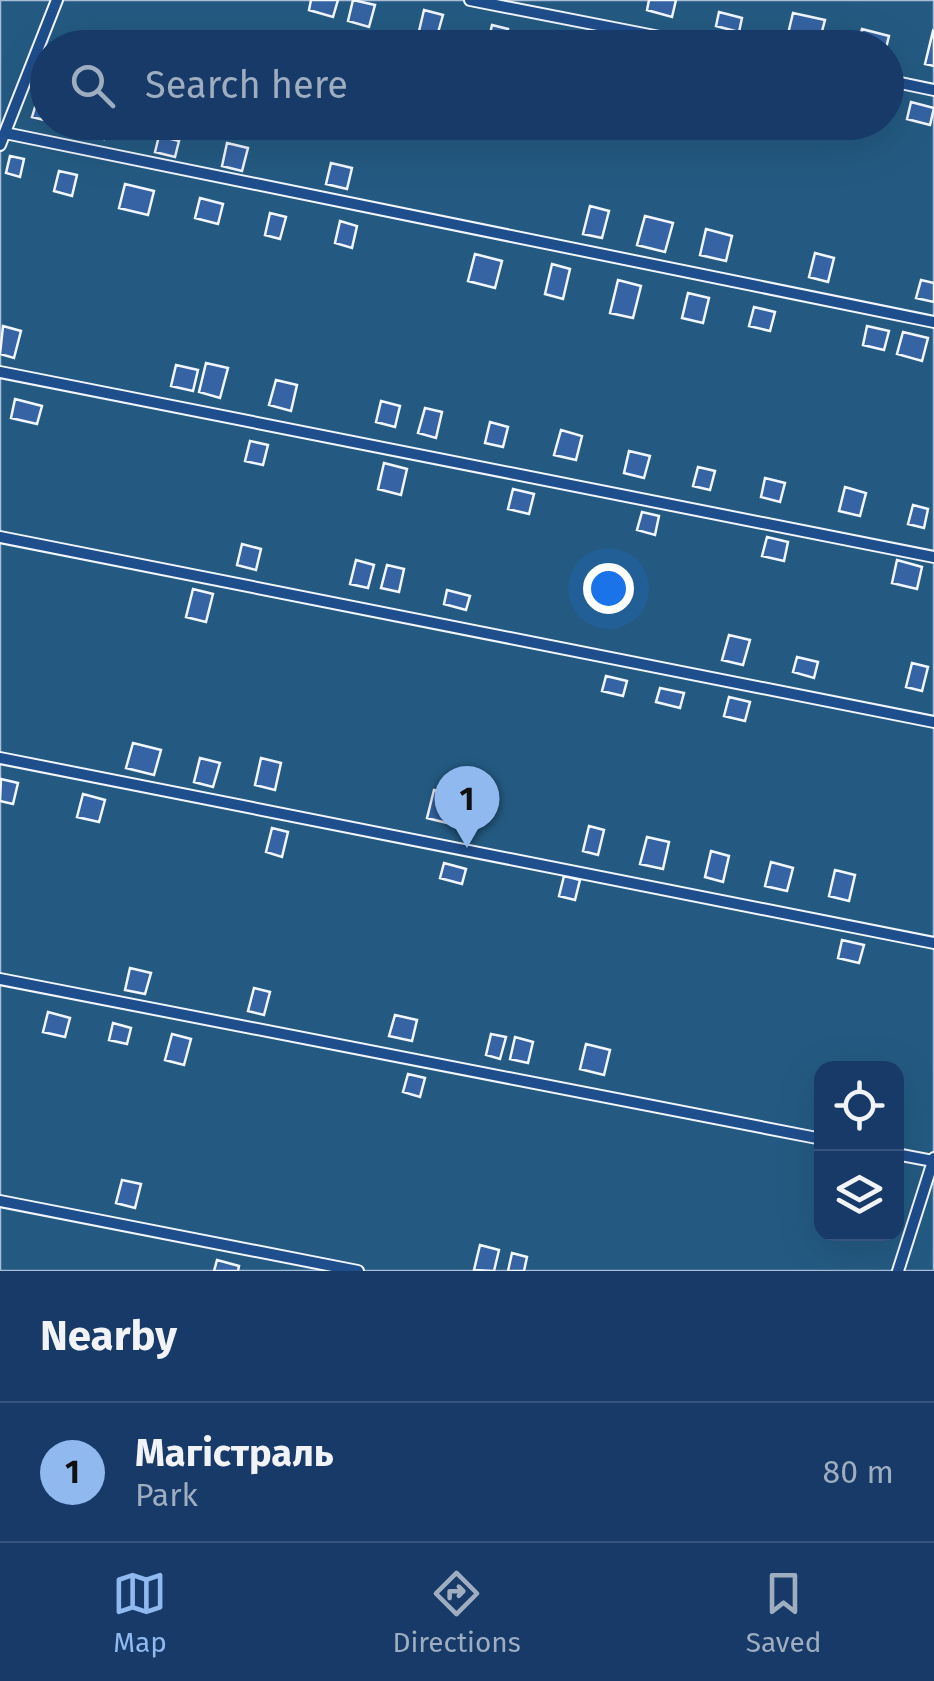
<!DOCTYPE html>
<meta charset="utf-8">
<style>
body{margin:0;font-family:"Fira Sans",sans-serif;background:#20416f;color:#f1f3f6}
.controls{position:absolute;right:30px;bottom:30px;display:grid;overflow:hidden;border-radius:20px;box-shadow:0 10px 40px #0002}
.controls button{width:90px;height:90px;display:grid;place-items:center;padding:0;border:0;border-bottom:2px solid #36547d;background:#173a69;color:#f1f3f6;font:50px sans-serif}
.you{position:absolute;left:608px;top:588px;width:35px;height:35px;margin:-25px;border:8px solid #fff;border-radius:50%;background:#1a73e8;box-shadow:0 0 0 15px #1a73e833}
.badge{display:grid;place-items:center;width:65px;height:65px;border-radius:50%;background:#90b9f0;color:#111;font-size:32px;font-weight:700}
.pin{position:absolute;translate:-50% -82px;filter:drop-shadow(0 2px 5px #0008)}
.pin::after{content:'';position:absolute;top:52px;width:35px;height:30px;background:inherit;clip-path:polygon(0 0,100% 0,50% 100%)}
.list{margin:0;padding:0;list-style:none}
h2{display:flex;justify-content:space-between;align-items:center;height:130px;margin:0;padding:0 40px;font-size:42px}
h2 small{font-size:32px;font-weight:400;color:#9eadc0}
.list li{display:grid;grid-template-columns:65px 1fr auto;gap:30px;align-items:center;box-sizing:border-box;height:140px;padding:0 40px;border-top:2px solid #36547d}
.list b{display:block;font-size:38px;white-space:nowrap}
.list p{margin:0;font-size:32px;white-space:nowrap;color:#9eadc0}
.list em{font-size:32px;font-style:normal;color:#9eadc0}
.icon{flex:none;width:55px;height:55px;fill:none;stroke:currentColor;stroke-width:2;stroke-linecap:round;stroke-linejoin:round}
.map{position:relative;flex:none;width:934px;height:1271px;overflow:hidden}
.search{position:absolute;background:#173a69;box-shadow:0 10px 40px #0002;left:30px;right:30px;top:30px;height:110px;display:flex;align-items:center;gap:25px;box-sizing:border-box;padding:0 35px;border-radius:55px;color:#9eadc0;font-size:38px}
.sheet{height:270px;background:#173a69}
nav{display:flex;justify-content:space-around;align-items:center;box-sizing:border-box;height:140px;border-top:2px solid #36547d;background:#173a69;font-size:28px;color:#9eadc0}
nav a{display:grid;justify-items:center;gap:5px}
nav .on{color:#90b9f0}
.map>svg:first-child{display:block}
.green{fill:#245a82;stroke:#a8bbd7;stroke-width:2.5;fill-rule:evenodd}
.building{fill:#3563a3;stroke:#f2f6ff;stroke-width:2.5}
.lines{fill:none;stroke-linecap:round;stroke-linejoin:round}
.service-casing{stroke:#f2f6ff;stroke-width:14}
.service{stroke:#1f4e8c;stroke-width:10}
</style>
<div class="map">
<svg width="934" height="1271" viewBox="0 0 934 1271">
<rect width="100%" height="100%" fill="#1f4e8c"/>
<path class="green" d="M0 0H934V1271H0ZM48 48H886V122H48ZM822 1068H896V1234H822Z"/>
<path class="building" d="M311 0H338L333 17 309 10Z
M353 0 375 5 369 27 348 21Z
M649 0H676L672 17 647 10Z
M424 10 443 15 437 36 419 31Z
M719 12 742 18 739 32 716 26Z
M793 13 825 20 818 46 787 38Z
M492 25 508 29 503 48 487 47Z
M862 29 889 36 886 48H857Z
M933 31 934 32V66L925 64Z
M560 36 583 41 582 48H557Z
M911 102 934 108 930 125 907 119Z
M36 104 48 107V121L32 117Z
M89 122H109L104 139 86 135Z
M159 136 179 141 175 157 155 152Z
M227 143 248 148 242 171 222 166Z
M10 156 24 159 20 177 6 173Z
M331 163 352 168 347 189 326 184Z
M59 171 77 175 72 196 54 191Z
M125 184 154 191 148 215 119 208Z
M200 198 223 204 218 224 195 218Z
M590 206 609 211 602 238 583 234Z
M270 213 286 217 280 239 265 235Z
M645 216 673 223 665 252 637 245Z
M340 221 357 226 352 248 335 243Z
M706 229 732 236 726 261 700 255Z
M815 253 834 258 828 282 809 277Z
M475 254 502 261 495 288 468 281Z
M552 264 570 269 563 299 545 294Z
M618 280 641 286 633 318 610 313Z
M921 280 934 283V302L916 298Z
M688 293 709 298 703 323 682 318Z
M754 307 775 312 770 331 749 326Z
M3 326 21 331 14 358 0 354Z
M867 326 889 331 884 350 863 345Z
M903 332 928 338 922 361 897 354Z
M206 363 228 368 220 398 199 392Z
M176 365 198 370 193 391 171 386Z
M276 380 297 385 291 411 269 405Z
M15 399 42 406 37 424 11 418Z
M381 401 400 406 395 427 376 422Z
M425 408 442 412 436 438 418 433Z
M490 422 508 427 503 447 485 443Z
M561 430 582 436 576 460 554 455Z
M250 441 268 445 263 465 245 461Z
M629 451 650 456 644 478 624 473Z
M384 463 407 469 401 495 378 489Z
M698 467 715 471 710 490 693 486Z
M765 478 785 483 780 502 761 497Z
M845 487 866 493 860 516 839 511Z
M513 489 534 494 529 514 508 509Z
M913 505 928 509 924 528 908 524Z
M642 512 659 516 655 535 637 530Z
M767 537 788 542 784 561 762 556Z
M242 544 261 549 256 570 237 565Z
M356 560 374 565 368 588 350 584Z
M897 560 922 567 917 589 892 583Z
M387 565 404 569 399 592 381 588Z
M193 589 213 594 206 622 186 617Z
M447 590 470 596 466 610 444 604Z
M729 635 750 640 743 665 722 660Z
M797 657 818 662 814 678 793 672Z
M912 663 928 667 922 691 906 687Z
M606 676 627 681 623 696 602 691Z
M660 688 684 693 680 708 656 702Z
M729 697 750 702 745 721 724 716Z
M133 743 161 750 154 775 126 768Z
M200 758 220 763 213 787 194 782Z
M261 758 281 763 275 790 255 785Z
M1 779 18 783 13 804 0 801Z
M434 790 458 796 451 824 427 818Z
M83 794 105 800 99 822 77 817Z
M589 826 604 830 598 855 583 851Z
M272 828 288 832 282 857 266 852Z
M647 837 669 842 663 869 640 864Z
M711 851 729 856 723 882 705 877Z
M771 862 793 868 787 891 765 886Z
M444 863 466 869 462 884 440 878Z
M835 870 855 875 849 901 829 896Z
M564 876 580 880 575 900 559 896Z
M842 940 864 945 859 963 838 958Z
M130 968 151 973 145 994 125 990Z
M254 988 270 992 264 1015 248 1011Z
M48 1012 70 1018 65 1037 43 1032Z
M395 1015 417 1020 412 1041 389 1036Z
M113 1023 131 1028 127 1044 109 1040Z
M172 1034 191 1039 184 1065 165 1060Z
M491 1034 506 1037 500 1059 486 1055Z
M515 1037 533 1042 528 1063 510 1059Z
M586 1044 610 1050 604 1075 580 1069Z
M408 1074 425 1078 420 1097 403 1092Z
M122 1180 141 1184 135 1208 116 1203Z
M480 1245 499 1250 494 1271 474 1270Z
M512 1253 527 1257 524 1271H508Z
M217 1260 239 1266 238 1271H214Z"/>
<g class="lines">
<g class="service-casing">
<path id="service" d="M470 0 716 48
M886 80 934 90
M5 133 934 322
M0 145 57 0
M0 372 934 557
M0 537 934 722
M0 758 934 943
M0 979 822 1139
M896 1154 933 1161
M0 1201 358 1271
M898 1271 934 1158"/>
</g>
<use href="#service" class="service"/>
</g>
</svg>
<div class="controls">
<button><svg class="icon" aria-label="locate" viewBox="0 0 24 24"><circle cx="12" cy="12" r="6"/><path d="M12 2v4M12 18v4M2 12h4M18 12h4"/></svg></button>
<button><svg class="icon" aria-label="layers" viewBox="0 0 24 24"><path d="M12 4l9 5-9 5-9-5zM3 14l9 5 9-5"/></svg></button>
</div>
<div class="you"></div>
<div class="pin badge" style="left:467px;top:848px">1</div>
<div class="search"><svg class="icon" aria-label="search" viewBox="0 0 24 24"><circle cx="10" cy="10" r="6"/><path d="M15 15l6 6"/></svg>Search here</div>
</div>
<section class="sheet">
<h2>Nearby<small></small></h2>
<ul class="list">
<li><span class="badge">1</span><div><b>Магістраль</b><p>Park</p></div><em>80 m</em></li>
</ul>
</section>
<nav>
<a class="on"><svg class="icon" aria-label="map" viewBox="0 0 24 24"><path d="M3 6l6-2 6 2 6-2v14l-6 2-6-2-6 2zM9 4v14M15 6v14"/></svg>Map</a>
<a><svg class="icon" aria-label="directions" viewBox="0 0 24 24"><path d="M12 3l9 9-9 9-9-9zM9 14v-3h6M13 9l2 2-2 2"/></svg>Directions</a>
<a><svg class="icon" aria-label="saved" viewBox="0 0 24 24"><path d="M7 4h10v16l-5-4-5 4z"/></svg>Saved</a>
</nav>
